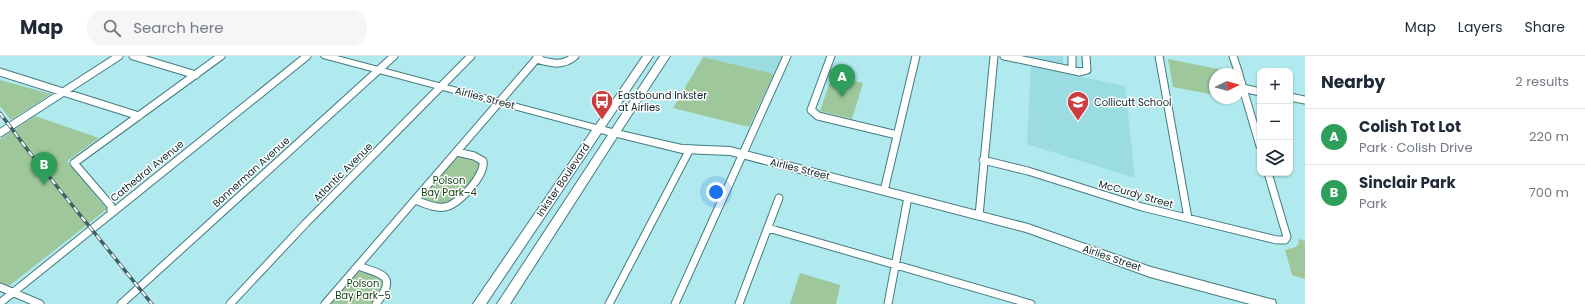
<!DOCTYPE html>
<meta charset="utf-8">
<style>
body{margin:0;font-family:Poppins,sans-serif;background:#f6f6f7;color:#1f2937}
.controls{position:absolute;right:12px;top:12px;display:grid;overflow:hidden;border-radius:8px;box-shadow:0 1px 3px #0004}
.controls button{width:36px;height:36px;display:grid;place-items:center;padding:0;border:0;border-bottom:1px solid #e0e1e3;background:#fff;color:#1f2937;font:20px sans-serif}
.compass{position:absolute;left:1209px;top:12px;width:36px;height:36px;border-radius:50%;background:#fff;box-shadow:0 1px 3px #0004;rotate:85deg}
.you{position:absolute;left:716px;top:136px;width:14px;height:14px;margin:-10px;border:3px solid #fff;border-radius:50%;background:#1a73e8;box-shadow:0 0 0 6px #1a73e833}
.badge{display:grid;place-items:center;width:26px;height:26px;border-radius:50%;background:#b45309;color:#fff;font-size:13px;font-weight:700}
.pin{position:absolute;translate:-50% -33px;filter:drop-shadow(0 1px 2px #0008)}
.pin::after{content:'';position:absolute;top:21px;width:14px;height:12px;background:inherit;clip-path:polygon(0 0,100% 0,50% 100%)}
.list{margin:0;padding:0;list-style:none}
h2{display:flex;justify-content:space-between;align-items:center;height:52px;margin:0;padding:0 16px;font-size:17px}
h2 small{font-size:13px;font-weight:400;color:#747a83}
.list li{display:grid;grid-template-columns:26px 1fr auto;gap:12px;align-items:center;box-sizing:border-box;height:56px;padding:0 16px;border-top:1px solid #e0e1e3}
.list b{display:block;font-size:15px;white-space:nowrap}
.list p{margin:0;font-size:13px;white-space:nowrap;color:#747a83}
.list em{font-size:13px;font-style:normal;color:#747a83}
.icon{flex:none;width:22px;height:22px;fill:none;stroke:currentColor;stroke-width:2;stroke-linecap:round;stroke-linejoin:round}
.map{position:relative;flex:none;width:1305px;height:248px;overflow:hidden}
header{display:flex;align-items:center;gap:24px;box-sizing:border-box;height:56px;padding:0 20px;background:#fff;border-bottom:1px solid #e0e1e3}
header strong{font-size:19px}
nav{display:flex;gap:22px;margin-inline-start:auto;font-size:14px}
.search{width:280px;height:36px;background:#f6f6f7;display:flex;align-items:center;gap:10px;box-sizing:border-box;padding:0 14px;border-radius:16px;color:#747a83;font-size:15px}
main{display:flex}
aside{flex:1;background:#fff}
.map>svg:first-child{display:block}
.built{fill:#9adce2}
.green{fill:#9ec89b}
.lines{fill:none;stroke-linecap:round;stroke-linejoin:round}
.street-casing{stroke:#447a7f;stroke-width:9}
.secondary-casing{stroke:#447a7f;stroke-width:2}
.street{stroke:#fff;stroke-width:7}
.secondary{fill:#fff;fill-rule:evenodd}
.rail-casing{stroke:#416265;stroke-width:3.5}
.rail{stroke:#fefefe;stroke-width:2;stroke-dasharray:6;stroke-linecap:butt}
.labels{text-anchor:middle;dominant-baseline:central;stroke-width:3;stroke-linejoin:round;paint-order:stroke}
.poi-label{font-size:10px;fill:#0f2628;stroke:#fefefe;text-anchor:start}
.street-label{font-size:10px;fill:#0f2628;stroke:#fefefe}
.park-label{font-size:10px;fill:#114111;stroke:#fefefe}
</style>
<header>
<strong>Map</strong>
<div class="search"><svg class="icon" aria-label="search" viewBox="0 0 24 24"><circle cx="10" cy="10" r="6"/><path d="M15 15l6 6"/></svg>Search here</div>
<nav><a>Map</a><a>Layers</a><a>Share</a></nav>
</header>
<main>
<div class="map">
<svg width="1305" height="248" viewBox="0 0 1305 248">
<rect width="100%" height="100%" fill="#b0e9ee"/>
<path class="built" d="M704 0H782L774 18 703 1Z
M1023 0H1063V8Z
M1031 10 1125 30 1135 122 1027 88Z"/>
<path class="green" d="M703 1 774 18 749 71 673 52Z
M1168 3 1228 15 1229 18H1215V39L1173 31Z
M832 20 863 27 852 63 820 55Z
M0 24 51 38 11 64 0 50Z
M35 60 99 82 67 105 107 153 9 230 0 226V83Z
M460 100 475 104 480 110 478 116 456 143 444 149 422 144 421 142 456 101Z
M1298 183 1305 185V223L1292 219 1285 194 1296 191 1299 187Z
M357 216C366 215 377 220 382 226 383 235 377 242 371 248H329Z
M800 217 840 229 836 248H790Z"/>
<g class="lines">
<g class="street-casing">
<path id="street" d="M133 0 196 19
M831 0 811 54 818 60 897 79
M1004 0 1080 16 1087 14 1086 0
M1072 0V14
M1159 0 1188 162
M1233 0 1239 18
M536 3C550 7 563 11 575 0
M0 16 139 60
M1239 19 1260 90
M1243 32 1260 36
M1290 41 1305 44
M0 77 119 0
M983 104 1028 115 1142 151 1277 184H1285L1287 181 1268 117
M884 135 916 0
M415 144C424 147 435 153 445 151 458 149 486 119 483 105L474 100 457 96
M111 157V150L74 107 221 0
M979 160 994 0
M768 172 1031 248
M358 210C385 219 397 220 376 248
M0 231 40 248
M0 247 307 0
M121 248 394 0
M230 248 306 167 471 0
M325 248 539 0
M609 248 690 93
M675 248 787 0
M739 248 779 142
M888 248 908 141"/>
</g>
<g class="secondary-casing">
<path id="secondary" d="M321 0H337L596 69 643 0H653L605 71 612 73 660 0H670L621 75 682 89 730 91 1028 168 1151 211 1270 243 1275 244 1276 248H1250L1150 221 1026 176 730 99 682 97 617 81 510 248H497L608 79 601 77 486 248H473L592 74 323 2Z"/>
</g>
<use href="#street" class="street"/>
<use href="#secondary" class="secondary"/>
<g class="rail-casing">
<path id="rail" d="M0 57 30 97 152 248"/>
</g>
<use href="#rail" class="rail"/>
</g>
<defs>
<g id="bus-pin" transform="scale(1.15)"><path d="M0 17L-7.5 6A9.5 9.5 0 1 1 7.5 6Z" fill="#cc3d42" stroke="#fefefe"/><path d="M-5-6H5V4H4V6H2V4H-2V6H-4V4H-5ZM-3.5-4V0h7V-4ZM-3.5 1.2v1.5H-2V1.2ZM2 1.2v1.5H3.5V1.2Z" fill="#fff"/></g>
<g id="school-pin" transform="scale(1.15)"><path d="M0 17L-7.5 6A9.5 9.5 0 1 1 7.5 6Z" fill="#cc3d42" stroke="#fefefe"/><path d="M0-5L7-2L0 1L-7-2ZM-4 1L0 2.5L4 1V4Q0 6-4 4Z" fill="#fff"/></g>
</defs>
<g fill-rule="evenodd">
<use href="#bus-pin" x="602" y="45"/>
<use href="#school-pin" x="1078" y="46"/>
</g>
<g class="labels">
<g class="poi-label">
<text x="618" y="39">Eastbound Inkster<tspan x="618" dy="12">at Airlies</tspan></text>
<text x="1094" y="46">Collicutt School</text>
</g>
<g class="street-label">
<text transform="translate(485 42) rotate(15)">Airlies Street</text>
<text transform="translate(800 113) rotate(14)">Airlies Street</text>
<text transform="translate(147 115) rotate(-39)">Cathedral Avenue</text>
<text transform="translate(251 116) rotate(-42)">Bannerman Avenue</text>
<text transform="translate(343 116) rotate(-45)">Atlantic Avenue</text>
<text transform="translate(563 124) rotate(-56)">Inkster Boulevard</text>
<text transform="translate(1136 138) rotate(16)">McCurdy Street</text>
<text transform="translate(1112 202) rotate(19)">Airlies Street</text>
</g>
<g class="park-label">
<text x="449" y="124">Polson<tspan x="449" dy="12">Bay Park–4</tspan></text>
<text x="363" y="227">Polson<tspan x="363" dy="12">Bay Park–5</tspan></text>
</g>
</g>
</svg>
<div class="controls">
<button>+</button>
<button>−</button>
<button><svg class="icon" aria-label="layers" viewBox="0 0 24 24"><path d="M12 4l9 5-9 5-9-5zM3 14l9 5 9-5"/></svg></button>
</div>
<svg class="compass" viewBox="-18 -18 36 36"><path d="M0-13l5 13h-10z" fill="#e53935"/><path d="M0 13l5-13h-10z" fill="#747a83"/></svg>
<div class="you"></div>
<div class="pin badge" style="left:842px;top:41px;background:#2e9e5b">A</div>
<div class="pin badge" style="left:44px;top:129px;background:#2e9e5b">B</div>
</div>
<aside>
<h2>Nearby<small>2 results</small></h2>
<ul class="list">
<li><span class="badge" style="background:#2e9e5b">A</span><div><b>Colish Tot Lot</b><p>Park · Colish Drive</p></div><em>220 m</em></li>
<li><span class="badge" style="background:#2e9e5b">B</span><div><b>Sinclair Park</b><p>Park</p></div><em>700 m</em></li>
</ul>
</aside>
</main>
